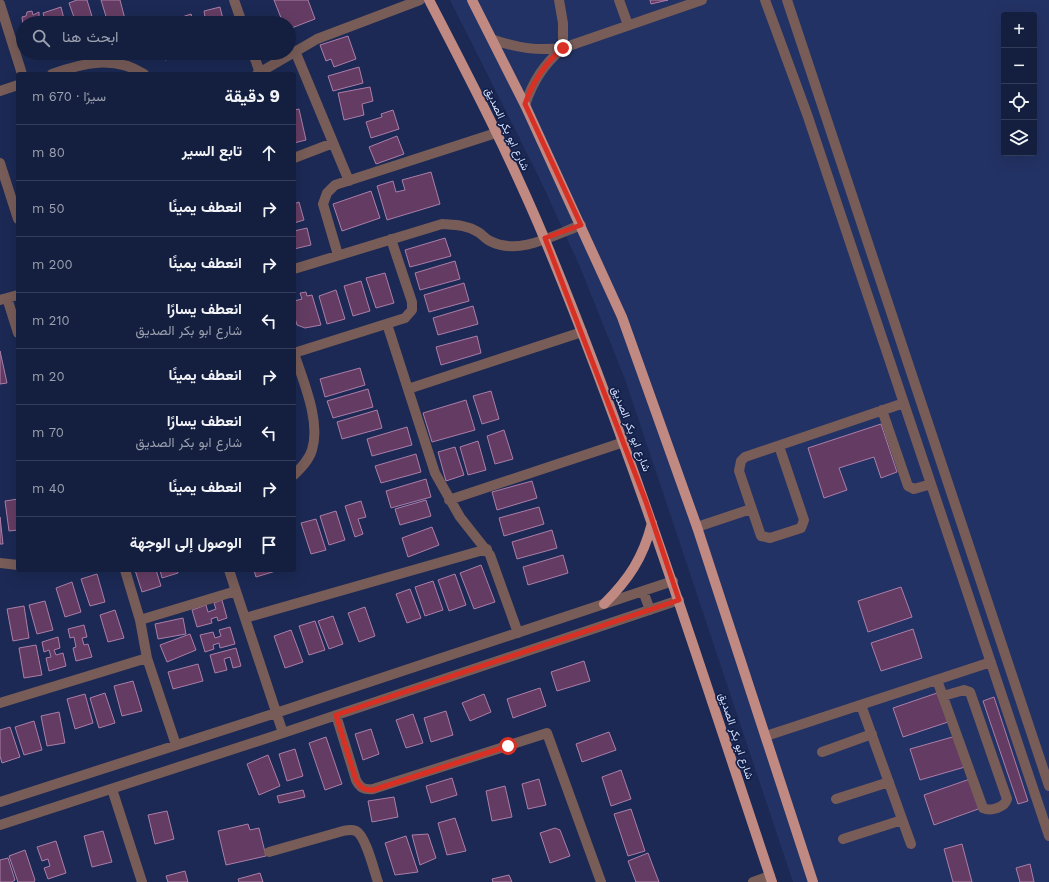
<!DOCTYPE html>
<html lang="ar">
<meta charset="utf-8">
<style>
body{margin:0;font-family:"Work Sans",Vazirmatn,sans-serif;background:#212c4a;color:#f1f3f6;direction:rtl}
.controls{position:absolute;right:12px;top:12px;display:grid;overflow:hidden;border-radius:4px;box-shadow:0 4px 16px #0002}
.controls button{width:36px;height:36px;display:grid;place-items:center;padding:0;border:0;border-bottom:1px solid #333d59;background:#141f3f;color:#f1f3f6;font:20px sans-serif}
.stop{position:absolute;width:12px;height:12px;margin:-9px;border:3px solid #d93025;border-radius:50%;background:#fff}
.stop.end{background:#d93025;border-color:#fff;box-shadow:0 1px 4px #0008}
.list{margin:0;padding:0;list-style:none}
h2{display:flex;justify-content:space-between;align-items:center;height:52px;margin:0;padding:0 16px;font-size:17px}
h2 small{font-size:13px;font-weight:400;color:#9da2b0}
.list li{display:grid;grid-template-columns:26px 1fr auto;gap:12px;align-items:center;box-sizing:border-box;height:56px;padding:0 16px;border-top:1px solid #333d59}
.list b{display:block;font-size:15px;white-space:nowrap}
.list p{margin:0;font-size:13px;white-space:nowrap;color:#9da2b0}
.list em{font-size:13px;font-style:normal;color:#9da2b0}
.icon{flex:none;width:22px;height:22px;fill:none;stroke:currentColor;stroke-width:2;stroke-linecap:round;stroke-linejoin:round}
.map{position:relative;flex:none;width:1049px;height:882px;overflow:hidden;direction:ltr}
.search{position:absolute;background:#141f3f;box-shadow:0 4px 16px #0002;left:16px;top:16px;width:280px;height:44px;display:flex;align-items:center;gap:10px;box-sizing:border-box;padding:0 14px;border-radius:22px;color:#9da2b0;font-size:15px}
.panel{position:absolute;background:#141f3f;box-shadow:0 4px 16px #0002;left:16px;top:72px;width:280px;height:500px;border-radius:4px;direction:rtl}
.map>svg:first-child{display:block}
.built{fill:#233264;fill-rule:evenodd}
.building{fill:#643c63;stroke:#aa7ea8}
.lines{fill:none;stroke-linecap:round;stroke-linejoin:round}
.minor{stroke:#775c58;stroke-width:10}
.major{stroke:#c08a82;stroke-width:10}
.route{stroke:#d93025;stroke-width:5}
.labels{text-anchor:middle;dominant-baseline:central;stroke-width:3.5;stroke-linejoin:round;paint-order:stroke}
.street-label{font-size:11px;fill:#d4dffb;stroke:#121f49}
</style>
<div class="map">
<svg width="1049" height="882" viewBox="0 0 1049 882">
<rect width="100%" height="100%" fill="#1b2954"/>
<path class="built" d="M450 0H1049V882H793L625 379 580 267 538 175ZM1004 15H1034V153H1004Z"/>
<path class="building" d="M77 0H87L94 23H76L69 3Z
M101 0H120L125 19 108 23Z
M274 0H308L315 19 289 29V23H283Z
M650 0H668L651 4Z
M61 7 65 23H46L43 13Z
M220 7 224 23H206L204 11Z
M32 11 33 15 39 12V19L42 18 43 23H23V26L22 17 26 16 27 12Z
M191 14 194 23H171L173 22V20Z
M348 36 356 59 334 67 331 59 326 61 320 45Z
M163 53H189L165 60Z
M359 67 363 83 333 91 328 76Z
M370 87 373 101 362 104 364 115 344 120 338 93Z
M299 109 306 140 294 143V110Z
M393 110 399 129 371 138 366 122 382 117 381 114Z
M397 136 404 154 376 164 369 147Z
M431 172 440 204 387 220 377 186 393 181 396 192 405 190 402 180Z
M371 191 380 218 342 231 333 204Z
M299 202 304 220 294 223V204Z
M307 228 311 245 294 249V231Z
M445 238 451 256 410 267 405 250Z
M455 261 460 279 420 290 415 273Z
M385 273 394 303 376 308 366 278Z
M361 281 370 311 353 316 344 286Z
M464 283 469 301 429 312 424 295Z
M336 290 345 319 327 324 319 296Z
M306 292 307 296 312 295 321 325 305 328 297 325 294 315V301L302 299 300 293Z
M473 306 478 324 438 335 433 318Z
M477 336 481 353 441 365 436 347Z
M0 351 7 383 0 384Z
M360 368 365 385 325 397 320 379Z
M368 389 373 407 333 418 327 401Z
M491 391 499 419 482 424 473 396Z
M466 400 475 430 432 442 423 413Z
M377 410 382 428 342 439 337 422Z
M881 424 897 472 881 478 874 457 839 468 847 490 824 498 808 448Z
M407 427 412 445 372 456 367 439Z
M504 430 513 459 495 464 487 436Z
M478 441 486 470 468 475 460 447Z
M455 447 464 475 446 481 438 452Z
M416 454 421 472 381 483 375 466Z
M426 479 431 497 391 508 386 491Z
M532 481 537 498 497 510 492 492Z
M18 499V530L9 531 5 501Z
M426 500 431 516 400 525 395 509Z
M361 501 366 517 358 519 363 534 355 537 345 506Z
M539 507 544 524 504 536 499 518Z
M336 511 345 540 329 545 320 516Z
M0 517 3 544H0Z
M316 519 326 550 311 554 301 523Z
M432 527 439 545 408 557 402 538Z
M552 530 557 548 517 559 512 542Z
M563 555 568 573 528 585 523 567Z
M481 565 495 602 474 609 460 573Z
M135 570H156L161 586 142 592Z
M160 570H177L178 573 162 578Z
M254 570H279L256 577Z
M97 574 105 602 90 606 81 579Z
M455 574 466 605 449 611 438 580Z
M433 581 443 610 425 616 415 587Z
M72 582 81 612 65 617 56 588Z
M901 587 912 617 868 632 858 601Z
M410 589 421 618 407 623 396 594Z
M222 600 227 618 218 621 217 617 211 619 212 623 197 627 192 610 206 605 208 612 216 609 214 603Z
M45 601 53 630 37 634 29 605Z
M24 606 29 638 13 641 7 609Z
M365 607 375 636 359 642 348 613Z
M115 610 124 638 108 642 100 615Z
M333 616 343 644 329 649 318 621Z
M183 618 186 634 158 639 155 624Z
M315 621 325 650 309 655 299 626Z
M84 625 87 637 82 638 84 645 88 644 92 657 76 661 73 648 76 647 74 637 70 638 68 629Z
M230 627 235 644 220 648 219 643 213 645 214 649 205 652 200 635 213 632 215 638 221 636 219 630Z
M913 629 922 658 881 671 871 643Z
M291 630 303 662 285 668 274 636Z
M190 634 196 650 167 662 160 645Z
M58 637 60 648 54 650 56 655 63 653 66 666 49 671 46 658 51 657 49 650 44 652 42 642Z
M36 645 42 675 24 678 19 648Z
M236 648 241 666 233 668 230 657 224 659 227 670 215 673 210 655Z
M584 661 590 681 557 691 551 672Z
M198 664 203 681 173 689 168 672Z
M133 681 142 711 122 716 114 686Z
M540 688 546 706 513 718 507 699Z
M105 693 115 723 99 728 90 698Z
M937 693 948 722 903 737 893 708Z
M85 694 93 723 75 729 67 699Z
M484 694 491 712 470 721 462 703Z
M994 697 1028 801 1018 804 983 701Z
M446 711 453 735 431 742 424 718Z
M59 712 65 743 47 746 41 716Z
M413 714 423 743 406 748 396 720Z
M34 721 42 750 24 755 15 727Z
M10 727 20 757 2 763 0 756V730Z
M371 729 379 754 363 760 355 734Z
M609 732 616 750 582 762 576 744Z
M956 736 965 767 920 780 910 749Z
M326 737 342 784 325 790 309 743Z
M295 749 303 776 287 781 279 754Z
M268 755 280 786 259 795 247 764Z
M621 770 631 799 611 806 602 777Z
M452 778 457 795 431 803 426 786Z
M539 779 546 805 528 809 522 784Z
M970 779 981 808 934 825 924 795Z
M505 786 512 817 492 821 486 791Z
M303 790 305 797 279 803 277 796Z
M394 797 398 817 372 822 368 801Z
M631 809 645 851 628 856 614 814Z
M167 811 174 839 155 844 148 815Z
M455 818 466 851 447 855 438 823Z
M248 824 250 830 259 828 266 856 226 865 218 831Z
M555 828 560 830 570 856 550 863 540 833Z
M103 831 112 862 92 867 84 836Z
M428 834 436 858 420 865 412 835Z
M406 836 418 872 395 875 385 843Z
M56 841 66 873 48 879 44 868 50 866 48 859 42 861 37 847Z
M962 844 972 882H953L944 849Z
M25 850 35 880 34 882H18L9 856Z
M648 853 659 882H636L628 861Z
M8 858 15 880 12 882H0V860Z
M1030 864 1034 882H1020L1016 868Z
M185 871 188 882H168L166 876Z
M260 873 263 882H239L238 879Z
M509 875 512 882H493L492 879Z"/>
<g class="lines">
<path class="minor" d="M234 0 242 23
M619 0 628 25
M765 0 807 114 1049 836
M787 0 1049 786
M0 4 22 74
M494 40C518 48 537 51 563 48L702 0
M295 51 349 181
M253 53 260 73
M52 74C83 63 114 55 144 74
M257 74 317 39 420 0
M0 91 18 85
M525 105C533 81 544 64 563 48V23L559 0
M294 158 333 143
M0 163 18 219
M338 255 323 204 327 193 335 185 496 133
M294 269 442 224C454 225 467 225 478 232 482 234 485 239 490 241 518 256 554 235 581 225
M7 298 18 333
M0 300 18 295
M387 324 435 473 460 517 490 555 518 633
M294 353 405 318 412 310V302L391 239
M294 353C303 381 321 421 312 450 309 460 301 468 294 475
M408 389 582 332
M882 410 908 486 914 489 931 484
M779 446 804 520 801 528 770 538 761 536 739 471 741 461 745 457 904 403
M449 500 624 442
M697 527 751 509
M0 563 18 565
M125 570 140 620 147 658 176 745
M229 570 283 733
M643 591 650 610
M245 618 487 549
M140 620 236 591
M937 680 983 808C991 812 1005 807 1007 799L970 692 964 690 943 696
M0 703 147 658
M861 705 911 844
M336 715 356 780C360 788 364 790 373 789L547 733 601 882
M766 736 991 662
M822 752 872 734
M112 789 142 882
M836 799 889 782
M0 802 276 713 673 581
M0 825 283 733 679 600
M843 839 902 820
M269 852 343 831C348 830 351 829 356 831 366 836 374 871 378 882
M753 882 770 876"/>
<path class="major" d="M429 0C470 79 511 158 545 240 632 450 700 667 772 882
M472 0 525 105 622 317 697 527 813 882
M604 604C629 579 643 558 652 523"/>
</g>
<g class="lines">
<path class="route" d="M508 746 373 790C364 790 360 788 356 780L336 715 679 600 646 502 545 238 581 225 525 104C533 81 544 64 563 48"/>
</g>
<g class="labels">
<g class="street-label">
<text transform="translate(507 129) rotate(65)">شارع ابو بكر الصديق</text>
<text transform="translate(631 429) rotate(69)">شارع ابو بكر الصديق</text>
<text transform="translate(736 736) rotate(72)">شارع ابو بكر الصديق</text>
</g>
</g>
</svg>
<div class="controls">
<button>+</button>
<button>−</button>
<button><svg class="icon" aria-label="locate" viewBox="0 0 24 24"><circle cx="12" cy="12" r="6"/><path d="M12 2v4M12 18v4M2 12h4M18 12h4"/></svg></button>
<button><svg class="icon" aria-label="layers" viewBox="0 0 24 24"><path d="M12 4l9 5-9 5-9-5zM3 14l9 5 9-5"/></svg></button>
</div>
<div class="stop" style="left:508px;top:746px"></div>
<div class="stop end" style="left:563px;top:48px"></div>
<div class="search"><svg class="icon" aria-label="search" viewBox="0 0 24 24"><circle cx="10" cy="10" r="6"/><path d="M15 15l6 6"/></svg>ابحث هنا</div>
<section class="panel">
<h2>9 دقيقة<small>سيرًا · 670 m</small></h2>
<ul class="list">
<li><svg class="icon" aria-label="ahead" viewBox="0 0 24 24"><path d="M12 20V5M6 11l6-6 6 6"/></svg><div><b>تابع السير</b></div><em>80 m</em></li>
<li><svg class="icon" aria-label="right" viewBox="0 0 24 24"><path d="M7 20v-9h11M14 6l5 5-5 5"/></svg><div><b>انعطف يمينًا</b></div><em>50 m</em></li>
<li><svg class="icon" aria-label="right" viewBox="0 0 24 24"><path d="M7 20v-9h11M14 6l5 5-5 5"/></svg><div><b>انعطف يمينًا</b></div><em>200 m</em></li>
<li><svg class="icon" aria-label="left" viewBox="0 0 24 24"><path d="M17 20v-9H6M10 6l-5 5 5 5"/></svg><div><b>انعطف يسارًا</b><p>شارع ابو بكر الصديق</p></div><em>210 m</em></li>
<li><svg class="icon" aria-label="right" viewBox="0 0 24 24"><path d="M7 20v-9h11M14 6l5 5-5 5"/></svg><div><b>انعطف يمينًا</b></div><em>20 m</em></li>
<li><svg class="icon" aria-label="left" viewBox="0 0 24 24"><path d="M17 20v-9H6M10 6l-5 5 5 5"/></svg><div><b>انعطف يسارًا</b><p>شارع ابو بكر الصديق</p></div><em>70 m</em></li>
<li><svg class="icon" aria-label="right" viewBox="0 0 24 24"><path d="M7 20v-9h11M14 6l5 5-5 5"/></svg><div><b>انعطف يمينًا</b></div><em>40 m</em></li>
<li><svg class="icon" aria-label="arrive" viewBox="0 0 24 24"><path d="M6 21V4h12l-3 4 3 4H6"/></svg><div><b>الوصول إلى الوجهة</b></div></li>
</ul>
</section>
</div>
